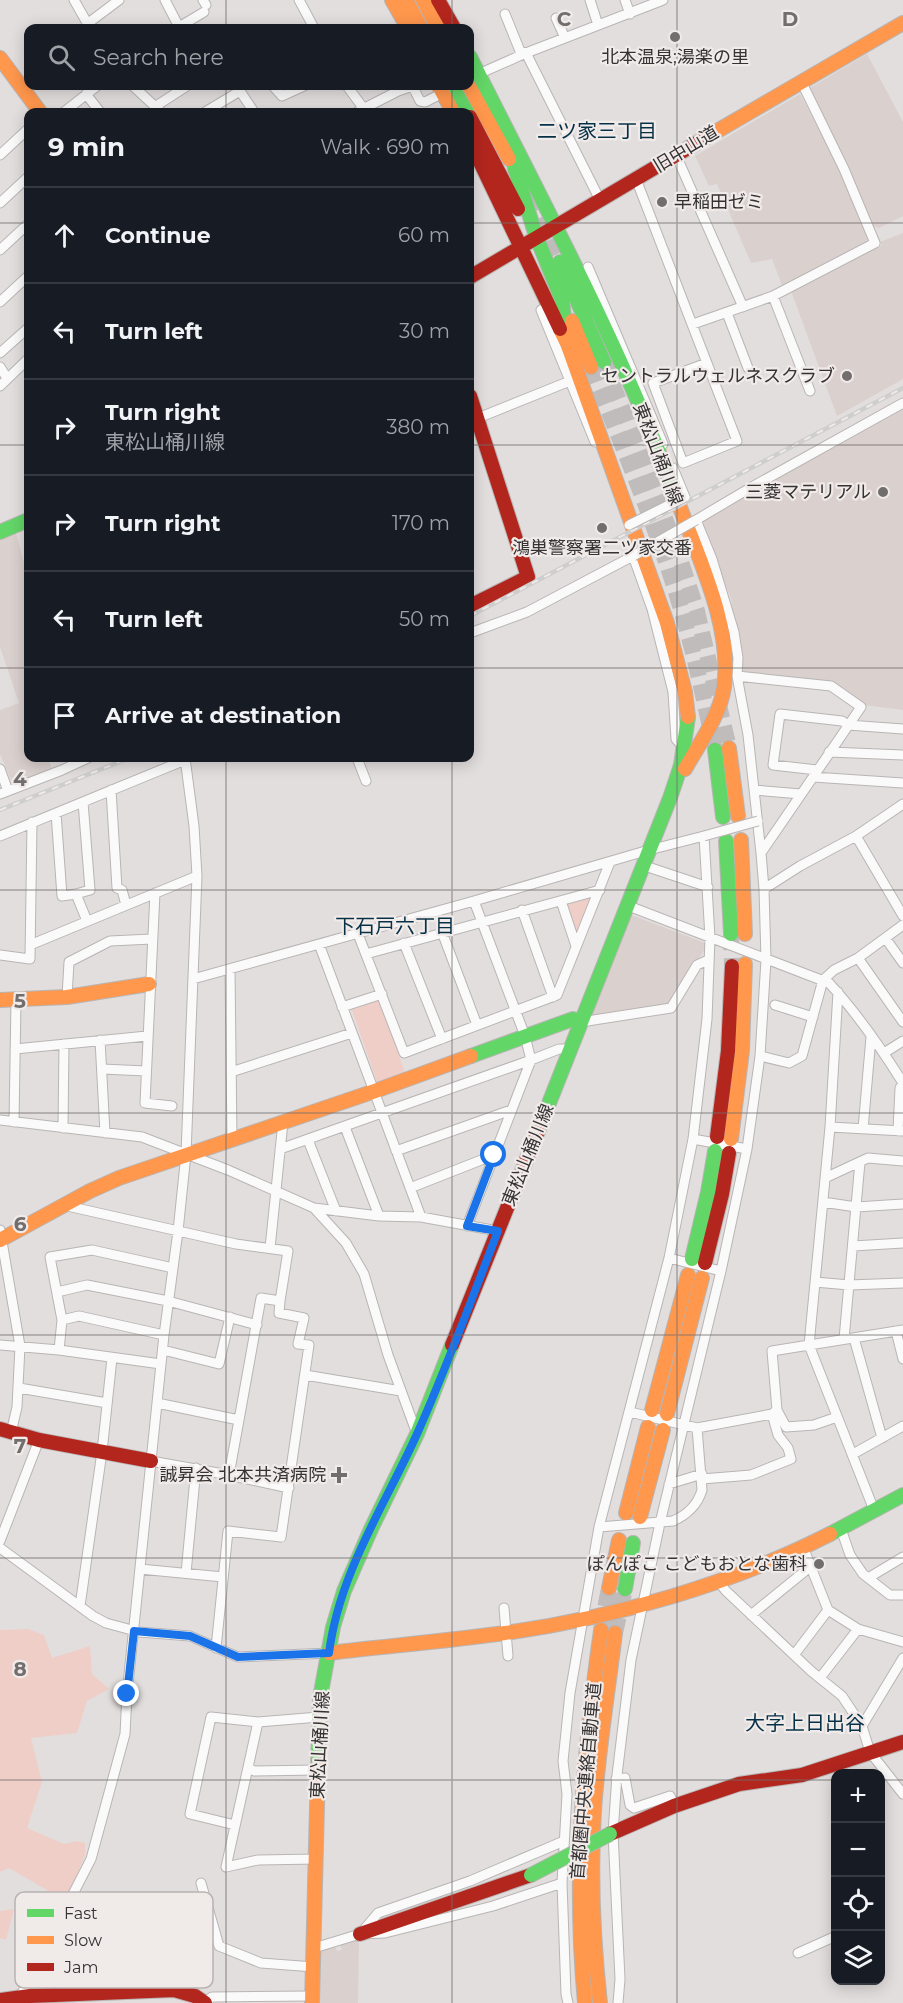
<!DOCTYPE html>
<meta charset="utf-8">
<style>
body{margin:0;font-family:Montserrat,"Noto Sans JP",sans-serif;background:#20242c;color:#f1f3f6}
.controls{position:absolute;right:18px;bottom:18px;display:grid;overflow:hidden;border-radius:12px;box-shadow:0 3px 15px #0003}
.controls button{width:54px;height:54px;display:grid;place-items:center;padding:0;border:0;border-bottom:2px solid #363941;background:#171b24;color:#f1f3f6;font:30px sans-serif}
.stop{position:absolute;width:18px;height:18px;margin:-14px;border:4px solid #1a73e8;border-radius:50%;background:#fff}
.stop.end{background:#1a73e8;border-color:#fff;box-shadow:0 2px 6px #0008}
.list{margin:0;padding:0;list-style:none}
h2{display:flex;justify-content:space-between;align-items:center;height:78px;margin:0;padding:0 24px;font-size:26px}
h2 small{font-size:20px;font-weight:400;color:#9ea1a6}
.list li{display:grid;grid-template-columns:39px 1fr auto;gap:18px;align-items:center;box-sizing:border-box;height:96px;padding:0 24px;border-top:2px solid #363941}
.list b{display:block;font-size:22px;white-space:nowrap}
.list p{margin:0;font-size:20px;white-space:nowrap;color:#9ea1a6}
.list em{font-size:20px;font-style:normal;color:#9ea1a6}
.icon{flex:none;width:33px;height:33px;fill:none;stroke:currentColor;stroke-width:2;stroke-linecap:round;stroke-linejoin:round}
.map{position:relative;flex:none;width:903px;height:2003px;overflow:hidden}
.search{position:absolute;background:#171b24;box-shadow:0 3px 15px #0003;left:24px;top:24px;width:450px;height:66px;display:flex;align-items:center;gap:15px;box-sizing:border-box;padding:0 21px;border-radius:12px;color:#9ea1a6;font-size:22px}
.panel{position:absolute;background:#171b24;box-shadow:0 3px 15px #0003;left:24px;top:108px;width:450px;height:654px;border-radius:12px}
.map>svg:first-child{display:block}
.built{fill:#dad0ce}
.green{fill:#f0cec8}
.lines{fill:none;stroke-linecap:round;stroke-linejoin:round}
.highway-tunnel{stroke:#bfbcbb;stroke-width:16;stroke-dasharray:16 8;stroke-linecap:butt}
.street-casing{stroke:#b8b5b4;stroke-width:11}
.fast-casing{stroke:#b8b5b4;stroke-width:16}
.slow-casing{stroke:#b8b5b4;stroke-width:16}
.jam-casing{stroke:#b8b5b4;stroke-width:16}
.street{stroke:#fbfafa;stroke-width:9}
.fast{stroke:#63d668;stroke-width:14}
.slow{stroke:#ff974d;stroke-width:14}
.jam{stroke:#b3261e;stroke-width:14}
.rail-casing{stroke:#cecece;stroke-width:4.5}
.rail{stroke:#f0eae9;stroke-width:2;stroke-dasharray:7;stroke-linecap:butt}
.street-bridge-casing{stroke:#b8b5b4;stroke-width:11;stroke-linecap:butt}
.fast-bridge-casing{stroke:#b8b5b4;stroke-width:16;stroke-linecap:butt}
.street-bridge{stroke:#fbfafa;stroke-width:9}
.fast-bridge{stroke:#63d668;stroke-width:14}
.route{stroke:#1a73e8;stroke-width:8}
.grid{fill:none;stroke:#726e6e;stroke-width:1.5;stroke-opacity:0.55}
.poi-dot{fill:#726e6e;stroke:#f0eae9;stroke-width:2}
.labels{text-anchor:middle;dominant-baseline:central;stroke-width:4.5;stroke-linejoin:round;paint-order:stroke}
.poi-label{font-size:18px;fill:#353232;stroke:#f0eae9;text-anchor:end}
.street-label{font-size:18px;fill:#353232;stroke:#f0eae9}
.neighbourhood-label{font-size:20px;fill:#053046;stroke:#f0eae9}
.key{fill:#f0eae9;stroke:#b8b3b2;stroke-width:1.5}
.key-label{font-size:16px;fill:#353232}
.grid-label{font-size:20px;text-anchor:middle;font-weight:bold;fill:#726e6e;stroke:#f0eae9;stroke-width:4.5;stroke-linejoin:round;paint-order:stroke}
</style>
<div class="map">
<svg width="903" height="2003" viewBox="0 0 903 2003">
<rect width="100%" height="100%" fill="#e2dedd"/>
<path class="built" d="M867 54 903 122V216L879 228 873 226 808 89Z
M800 94 836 162 868 236 866 243 789 283V284L783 288 772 259 751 263 717 184 709 186 695 156Z
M903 233V379L837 416 791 291 882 245 880 242Z
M903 407V710L864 705 831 683 738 672V641L731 598 696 520Z
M16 533 28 577V758H48L52 769 15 784 12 782 0 754V710L19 703 0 647V539Z
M631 915 708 944 670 1004 590 1018Z
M359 1938 358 2003H319L320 1951 335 1946 337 1951 342 1950 340 1944Z"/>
<path class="green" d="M591 895 593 897 578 933H575L566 902Z
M380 1000 406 1076 378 1085 352 1010Z
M28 1629 44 1635 52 1658 90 1646 92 1674 109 1689 87 1701 77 1733 31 1738 42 1782 27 1828 64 1844 77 1841 85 1843V1855L66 1901 9 1868 0 1872V1630Z
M14 1909 6 1940 0 1938V1911Z"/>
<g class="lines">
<path class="highway-tunnel" d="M528 197 560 262
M604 362 676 547 697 611 729 748
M591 367C623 449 659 531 683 616 696 660 705 705 715 750
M731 934 732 966
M601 1630 609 1588
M615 1633 625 1589"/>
<g class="street-casing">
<path id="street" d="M74 0 90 28
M165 0 179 27 204 12
M203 0 206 5
M299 0 314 28
M590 0 598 25
M625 0 630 14
M505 14 520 51 526 53 600 200
M556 18 565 38
M87 24 119 0
M474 76 526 53 663 0
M133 86 161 112
M273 86 282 96 304 86
M347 86 364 109
M86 94 100 112
M156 106 187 86
M64 112 97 86
M205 112 240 91 254 112
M357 112 398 91 410 87 414 89 420 101 425 102 447 91
M0 155 28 129
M676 155 743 307
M636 179 737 441 683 463 653 383 707 363
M0 203 28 177
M0 250 28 224
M588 267 663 444
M773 296 810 391
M0 302 28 276
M549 307 541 310 595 442
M727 313 748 368
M693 324 773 296 875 243 844 169 801 81
M0 353 28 328
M0 367 7 378
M0 386 28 359
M478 418 570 381
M673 468 685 497
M470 633 527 612 633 556 652 609 673 692 676 739 684 748
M737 676 831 686 861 707 761 853
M829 752 903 755
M357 758 366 781
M0 769 8 791
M817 770 773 765 780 714 842 721 848 725 903 729
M813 777 903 783
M111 790 117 888 122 890 126 905
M754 790 801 794
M0 794 62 770 88 758
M56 813 62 896 76 894 87 921
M0 836 185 760
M856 836 903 916
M642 865 708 887
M764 889 800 866 856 836 903 804
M155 893 145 1103 172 1106
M76 894 90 890 83 802
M561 901 576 946
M626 905 829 983C857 1013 881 1048 903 1083
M522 910 553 997
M442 932 477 1025
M358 934 404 1053 557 995 610 862
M886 939 903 963
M404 943 442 1039
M319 944 421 1217
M30 945 197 876
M366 954 600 890
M0 955 30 959 32 822
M858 958 903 1022
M230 969 232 1139
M193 979 474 901 649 850 704 836 710 938 707 1019 693 1139 669 1258 599 1527 570 1693 563 1761 567 1794 562 1883 566 1994 568 2003
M838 992 830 1127 809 1345 874 1510
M67 997 69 962 110 941 152 939
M775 1005 813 1017
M342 1007 382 994
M581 1022 671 1008 697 965 708 960
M100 1040 105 1133
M15 1049 147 1036
M884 1053 903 1041
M760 1056 789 1063 802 1056 823 980 834 970 858 958 903 925
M102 1069 146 1071
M231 1072 352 1033
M0 1120 142 1137 228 1170 314 1208 379 1216 421 1217 498 1231
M14 1122 16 1001
M345 1127 379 1216
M830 1127 903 1131
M63 1128 64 1044
M863 1129 871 1037
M898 1131 900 1088 903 1084
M693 1139 747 1149
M308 1140 336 1211
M280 1149 531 1060 525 1036 474 901
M396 1151 511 1110
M825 1178 868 1158 903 1161
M410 1188 494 1155
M823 1202 856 1207 903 1204
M63 1205 236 1244 288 1251 280 1301
M314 1208 346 1243 364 1274 388 1355 417 1434
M467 1226 531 1060 559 1049H570
M0 1230 20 1346 17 1407 11 1433
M853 1246 903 1243
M270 1248 283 1122
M669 1258 721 1271
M815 1282 849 1285 903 1283
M57 1292 87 1285 168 1301 257 1325
M62 1320 79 1316 164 1335
M896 1331 903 1359
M854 1338 882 1438
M844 1339 860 1162
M0 1345 59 1350 161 1364
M59 1350 62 1320 50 1257 92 1250 173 1268
M163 1350 219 1364 230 1317
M305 1375 401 1391
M19 1388 107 1403
M157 1403 239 1420 261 1298 280 1301 279 1313 304 1318 298 1344 309 1345 281 1537 228 1531 216 1648
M777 1410 786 1427 814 1425 837 1417
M630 1412 697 1428 772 1414 777 1410 772 1351 903 1330
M853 1454 903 1426
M151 1461 229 1475 239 1420
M229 1475 289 1488
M702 1479 751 1475 791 1459 788 1448 778 1435 772 1414
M669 1484 702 1474
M599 1527 673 1521C687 1515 698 1504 702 1490L697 1428
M841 1529 850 1555 863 1574 890 1595H903
M0 1541 39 1440
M803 1547 828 1610 858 1629 903 1642
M0 1548 93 1616 106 1623 139 1632 190 1636 238 1657 329 1653
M140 1569 223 1577
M186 1573 196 1468
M868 1578 903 1557
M718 1581 726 1591 811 1671 842 1696 862 1726 870 1752 903 1794
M80 1606 102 1452 112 1358
M504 1608 508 1656
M751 1615 810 1567
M794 1655 828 1610
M820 1678 858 1629
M862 1726 903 1658
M249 1768 254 1771 318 1770
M616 1779 625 1778 630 1805 634 1808 670 1796 674 1806
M235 1825 190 1814 211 1717 258 1722
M317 1859 258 1860 226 1867 258 1722 319 1717
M201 1883 219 1946 261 1963 314 1967
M362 1932 378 1913 470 1881 564 1841
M314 1948 360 1934 385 1933 493 1906 562 1883
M798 1953 836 1936
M20 1997 91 1859 125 1734 127 1694 164 1335 178 1231 186 1154 197 876 194 826 185 758
M205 2002 212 1997 312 1996
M618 2003 620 1979 613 1833 617 1775 631 1660 660 1523 721 1271 747 1149 760 1056 766 960 764 889 761 853 748 735 737 676 738 658 734 632 712 559 696 520 750 488 903 403"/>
</g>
<g class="fast-casing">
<path id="fast" d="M470 57C543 203 622 348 678 502
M456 93 467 112
M513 154 515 169 536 236 562 300 566 334
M560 262 604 362
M0 532 28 520
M715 750 723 817
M726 841 731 934
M471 1056 573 1019 581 1022
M538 1131 670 798 681 765 688 717
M692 1259 708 1192 715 1151
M830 1534 903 1495
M625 1589 633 1543
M318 1767 320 1698 333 1627 344 1591 371 1529 417 1434 452 1345"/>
</g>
<g class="slow-casing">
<path id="slow" d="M392 0 408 28
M406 0 421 28
M423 0 438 28
M0 58 40 112
M439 86 453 112
M469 86 509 159
M700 141 903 23
M572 321 591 367
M560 329 567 343 667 623 685 692 688 717
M678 502C698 557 733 628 724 687 720 716 699 744 685 769
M729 748 738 816
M741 840 745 934
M0 1000 67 997 149 984
M731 1139 742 1051 745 964
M0 1240 90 1191 119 1178 375 1091 471 1056
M652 1410 688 1275
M667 1414 702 1278
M626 1513 648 1427
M640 1517 663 1430
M609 1588 619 1540
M329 1653C388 1646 447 1641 505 1633 613 1618 732 1584 830 1534
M312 2003 318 1767
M585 2003C573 1874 583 1758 601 1630
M600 2003C593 1939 590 1875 594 1811 598 1751 608 1692 615 1633"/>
</g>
<g class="jam-casing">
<path id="jam" d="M438 0 454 28
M470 117 518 209
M470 141 560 329
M470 277 700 141
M470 396 528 577 470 606
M717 1137 728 1051 732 966
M705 1263 722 1194 729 1153
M452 1345 538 1131
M0 1429 39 1440 151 1461
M610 1834 674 1806 739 1784 802 1775 903 1742
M360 1934 531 1875
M0 2000 30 1996 174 1990 195 1996 205 2003"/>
</g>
<use href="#street" class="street"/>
<use href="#fast" class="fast"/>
<use href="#slow" class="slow"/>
<use href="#jam" class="jam"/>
<g class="rail-casing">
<path id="rail" d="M470 616 903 388
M0 810 129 758"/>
</g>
<use href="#rail" class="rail"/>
<g class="street-bridge-casing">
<path id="street-bridge" d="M629 525 685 497
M633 556 696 520
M704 836 758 821"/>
</g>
<g class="fast-bridge-casing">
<path id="fast-bridge" d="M531 1875 610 1834"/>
</g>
<use href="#street-bridge" class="street-bridge"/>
<use href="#fast-bridge" class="fast-bridge"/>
</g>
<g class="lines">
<path class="route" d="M127 1694 134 1631 190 1636 238 1657 329 1653C339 1573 385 1505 417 1434 447 1367 472 1298 498 1231L467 1226 494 1155"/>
</g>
<path class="grid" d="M226 0V28M452 0V28M677 0V2003M226 86V112M452 86V112M0 223H28M470 223H903M0 445H28M470 445H903M0 668H28M470 668H903M226 758V2003M452 758V2003M0 890H903M0 1113H903M0 1335H903M0 1558H903M0 1780H836M880 1780H903"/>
<g class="poi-dot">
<circle cx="675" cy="37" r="6"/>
<circle cx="662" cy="202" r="6"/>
<circle cx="847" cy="376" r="6"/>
<circle cx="883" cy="492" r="6"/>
<circle cx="602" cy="528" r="6"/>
<path d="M336 1466h6v6h6v6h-6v6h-6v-6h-6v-6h6z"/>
<circle cx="819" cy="1564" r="6"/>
</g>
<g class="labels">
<g class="poi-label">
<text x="675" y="57" text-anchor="middle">北本温泉;湯楽の里</text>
<text x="674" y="202" text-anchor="start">早稲田ゼミ</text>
<text x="835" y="376">セントラルウェルネスクラブ</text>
<text x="871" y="492">三菱マテリアル</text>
<text x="602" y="548" text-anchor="middle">鴻巣警察署二ツ家交番</text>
<text x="326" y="1475">誠昇会 北本共済病院</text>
<text x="807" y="1564">ぽんぽこ こどもおとな歯科</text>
</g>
<g class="street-label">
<text transform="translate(686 149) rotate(-31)">旧中山道</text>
<text transform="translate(658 454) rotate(69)">東松山桶川線</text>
<text transform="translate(528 1155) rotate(-68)">東松山桶川線</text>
<text transform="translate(320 1745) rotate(-87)">東松山桶川線</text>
<text transform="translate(586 1781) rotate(-85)">首都圏中央連絡自動車道</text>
</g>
<g class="neighbourhood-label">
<text x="597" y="131">二ツ家三丁目</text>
<text x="395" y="926">下石戸六丁目</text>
<text x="805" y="1723">大字上日出谷</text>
</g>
</g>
<rect x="15" y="1892" width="198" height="96" rx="9" class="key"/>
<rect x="27" y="1909" width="27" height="8" fill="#63d668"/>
<rect x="27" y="1936" width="27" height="8" fill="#ff974d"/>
<rect x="27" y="1963" width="27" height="8" fill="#b3261e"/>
<g class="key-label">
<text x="64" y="1919">Fast</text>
<text x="64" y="1946">Slow</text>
<text x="64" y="1973">Jam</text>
</g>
<g class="grid-label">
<text x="564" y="26">C</text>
<text x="790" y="26">D</text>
<text x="20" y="786">4</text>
<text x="20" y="1008">5</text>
<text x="20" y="1231">6</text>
<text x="20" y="1453">7</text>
<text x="20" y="1676">8</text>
</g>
</svg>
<div class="controls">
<button>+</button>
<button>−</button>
<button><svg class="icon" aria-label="locate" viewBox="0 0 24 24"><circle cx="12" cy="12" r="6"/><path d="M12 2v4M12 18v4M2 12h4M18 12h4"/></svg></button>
<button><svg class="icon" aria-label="layers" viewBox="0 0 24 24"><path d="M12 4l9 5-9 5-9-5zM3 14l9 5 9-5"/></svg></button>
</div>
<div class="stop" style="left:494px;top:1155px"></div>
<div class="stop end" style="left:127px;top:1694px"></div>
<div class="search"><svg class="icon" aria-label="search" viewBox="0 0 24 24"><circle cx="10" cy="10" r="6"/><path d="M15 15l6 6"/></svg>Search here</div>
<section class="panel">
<h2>9 min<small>Walk · 690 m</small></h2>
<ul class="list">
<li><svg class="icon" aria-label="ahead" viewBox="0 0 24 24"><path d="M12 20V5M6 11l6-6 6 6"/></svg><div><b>Continue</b></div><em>60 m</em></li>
<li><svg class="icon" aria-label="left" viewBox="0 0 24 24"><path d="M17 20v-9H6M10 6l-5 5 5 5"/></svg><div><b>Turn left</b></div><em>30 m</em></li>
<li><svg class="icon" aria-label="right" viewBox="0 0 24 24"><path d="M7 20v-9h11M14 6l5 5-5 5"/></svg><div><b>Turn right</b><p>東松山桶川線</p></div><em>380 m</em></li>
<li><svg class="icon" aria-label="right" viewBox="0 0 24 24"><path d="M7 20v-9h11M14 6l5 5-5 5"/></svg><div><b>Turn right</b></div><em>170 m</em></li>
<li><svg class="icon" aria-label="left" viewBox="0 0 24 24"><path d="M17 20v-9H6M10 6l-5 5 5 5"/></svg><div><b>Turn left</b></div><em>50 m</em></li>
<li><svg class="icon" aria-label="arrive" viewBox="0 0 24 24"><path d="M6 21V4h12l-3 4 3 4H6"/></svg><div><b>Arrive at destination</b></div></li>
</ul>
</section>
</div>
